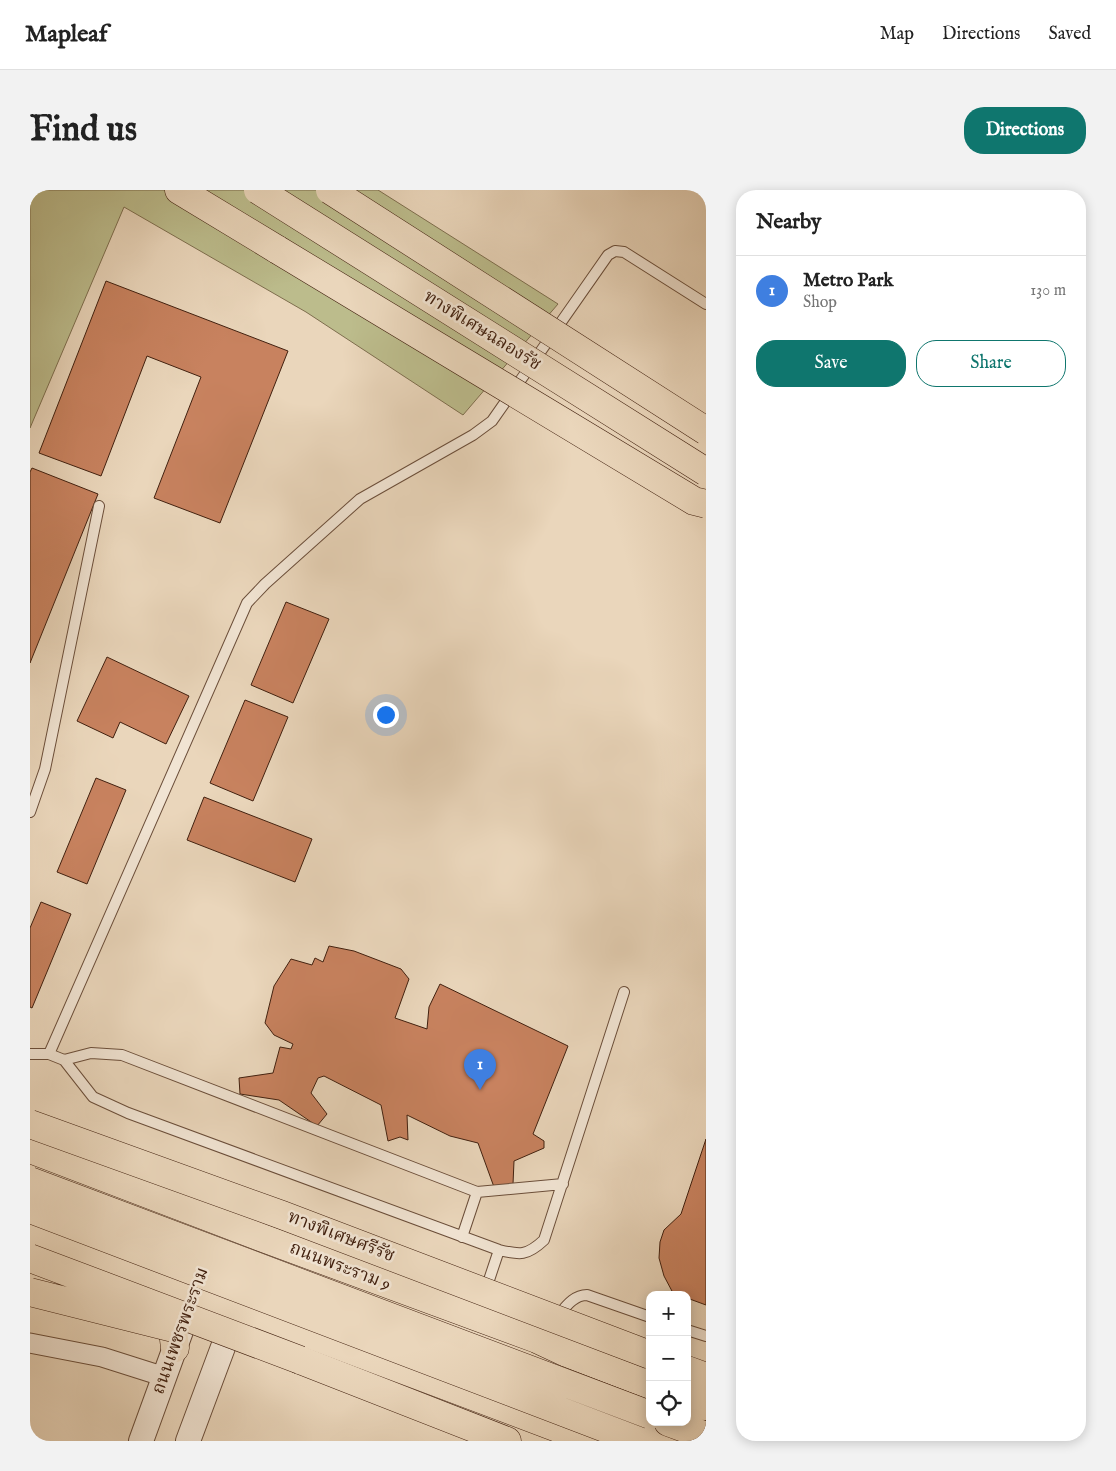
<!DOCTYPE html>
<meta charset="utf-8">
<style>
body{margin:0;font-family:"IM FELL English","Noto Serif Thai",serif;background:#f2f2f2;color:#222}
.controls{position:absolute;right:15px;bottom:15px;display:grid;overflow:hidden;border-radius:10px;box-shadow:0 2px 12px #0003}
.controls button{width:45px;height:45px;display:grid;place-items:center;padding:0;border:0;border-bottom:1px solid #e0e0e0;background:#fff;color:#222;font:25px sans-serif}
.you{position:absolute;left:355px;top:524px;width:18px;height:18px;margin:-12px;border:4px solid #fff;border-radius:50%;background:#1a73e8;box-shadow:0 0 0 8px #1a73e833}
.badge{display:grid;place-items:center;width:32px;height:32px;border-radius:50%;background:#0f766e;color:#fff;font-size:16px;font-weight:700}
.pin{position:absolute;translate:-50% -41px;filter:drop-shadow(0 1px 2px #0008)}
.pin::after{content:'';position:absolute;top:26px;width:18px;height:15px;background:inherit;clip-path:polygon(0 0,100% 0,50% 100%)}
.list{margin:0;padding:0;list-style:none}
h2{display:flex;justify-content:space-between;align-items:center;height:65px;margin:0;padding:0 20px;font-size:21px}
h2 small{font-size:16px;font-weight:400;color:#767676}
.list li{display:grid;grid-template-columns:32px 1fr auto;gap:15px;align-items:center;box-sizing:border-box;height:70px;padding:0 20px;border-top:1px solid #e0e0e0}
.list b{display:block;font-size:19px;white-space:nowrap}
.list p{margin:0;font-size:16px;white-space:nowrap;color:#767676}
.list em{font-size:16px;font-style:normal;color:#767676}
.actions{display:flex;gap:10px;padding:15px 20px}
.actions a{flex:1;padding:11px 0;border:1px solid #0f766e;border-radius:20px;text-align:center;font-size:18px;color:#0f766e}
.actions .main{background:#0f766e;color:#fff}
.icon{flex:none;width:28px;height:28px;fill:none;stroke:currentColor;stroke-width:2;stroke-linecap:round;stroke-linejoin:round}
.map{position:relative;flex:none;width:676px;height:1251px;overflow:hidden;border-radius:20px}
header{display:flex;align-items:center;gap:30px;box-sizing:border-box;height:70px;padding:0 25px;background:#fff;border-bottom:1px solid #e0e0e0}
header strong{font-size:24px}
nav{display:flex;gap:28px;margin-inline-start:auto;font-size:18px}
.intro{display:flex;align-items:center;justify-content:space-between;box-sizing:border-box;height:120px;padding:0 30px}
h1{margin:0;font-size:35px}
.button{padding:12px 22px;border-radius:20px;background:#0f766e;color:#fff;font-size:18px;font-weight:700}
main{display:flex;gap:30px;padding:0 30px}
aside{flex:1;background:#fff;border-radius:20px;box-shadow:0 2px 12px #0003}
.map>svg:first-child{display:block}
.green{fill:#bcbc8c;stroke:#7e6e4e}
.building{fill:#c8825f;stroke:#41200f}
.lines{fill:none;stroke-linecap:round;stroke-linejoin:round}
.service-casing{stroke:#6b4e3a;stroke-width:12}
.minor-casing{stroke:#6b4e3a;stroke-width:21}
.tertiary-casing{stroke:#6b4e3a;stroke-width:26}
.primary-casing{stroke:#41200f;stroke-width:29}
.motorway-casing{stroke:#41200f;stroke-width:29}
.service{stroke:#f1e4d3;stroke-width:10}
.minor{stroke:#f1e4d3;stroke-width:19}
.tertiary{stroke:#f1e4d3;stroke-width:24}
.primary{stroke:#ead6bb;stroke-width:28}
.motorway{stroke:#ead6bb;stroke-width:28}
.primary-bridge-casing{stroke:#41200f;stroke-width:29;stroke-linecap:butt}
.motorway-bridge-casing{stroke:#41200f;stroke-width:29;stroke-linecap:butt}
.primary-bridge{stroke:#ead6bb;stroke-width:28}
.motorway-bridge{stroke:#ead6bb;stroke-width:28}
.labels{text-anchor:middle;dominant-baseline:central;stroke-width:5;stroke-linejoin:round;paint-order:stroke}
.street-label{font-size:18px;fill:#41200f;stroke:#f1e4d3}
</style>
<header>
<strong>Mapleaf</strong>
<nav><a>Map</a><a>Directions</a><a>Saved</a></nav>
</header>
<div class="intro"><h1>Find us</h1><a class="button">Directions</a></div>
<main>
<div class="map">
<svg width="676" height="1251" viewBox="0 0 676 1251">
<rect width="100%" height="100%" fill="#ead6bb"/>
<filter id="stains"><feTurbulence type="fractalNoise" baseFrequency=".004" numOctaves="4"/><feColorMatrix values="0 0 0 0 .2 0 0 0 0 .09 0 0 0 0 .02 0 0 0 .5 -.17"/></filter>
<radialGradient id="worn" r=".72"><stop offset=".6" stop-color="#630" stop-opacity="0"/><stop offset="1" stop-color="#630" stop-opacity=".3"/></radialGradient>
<path class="green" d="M0 0H348L528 114 433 225 276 122 94 17 0 238Z"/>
<path class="building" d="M76 91 258 161 190 333 124 308 171 187 117 166 71 286 9 263Z
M2 278 68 304 0 473V282Z
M256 412 299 429 263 513 221 495Z
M77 467 159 506 136 554 90 532 83 548 47 531Z
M215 510 258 527 223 611 180 593Z
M66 588 96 600 57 694 27 682Z
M174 607 282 649 265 692 157 650Z
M11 712 41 724 2 818 0 817V738Z
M299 756 324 761 371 779 379 789 365 828 397 839 399 817 410 794 538 856 503 944 514 951V958L484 971 483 994 464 997 448 953 420 946 377 925 378 950 370 947 358 951 351 915 294 886 288 888 281 903 297 924 287 936 249 910 210 904 209 888 243 883 250 857 261 859 263 854 244 845 235 833 244 796 261 769 282 775 285 768 293 772Z
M676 949V1115L657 1108V1105L643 1103 634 1086 629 1068 630 1052 634 1040 651 1024Z"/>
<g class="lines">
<g class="service-casing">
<path id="service" d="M0 622 15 579 69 316
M0 864H19L34 870 63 907 98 923 469 1060C490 1065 497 1066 514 1050L594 802
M19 864 217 413 235 394 330 309 443 245 462 231 578 65 585 61 594 62 676 114
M34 870 61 863 92 865 447 1002 533 994
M432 1047 447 1002
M455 1102 469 1060
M526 1128C535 1118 543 1105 557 1105L620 1127
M657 1140 676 1146"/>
</g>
<g class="minor-casing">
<path id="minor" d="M0 1153 72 1167 135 1187"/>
</g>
<g class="tertiary-casing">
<path id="tertiary" d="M111 1251 151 1141
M158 1251 205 1125"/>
</g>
<g class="primary-casing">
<path id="primary" d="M0 959 233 1048 507 1149 537 1163 620 1195
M0 1039 562 1251
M140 1115 145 1158
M657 1209 676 1216
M638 1232 676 1246"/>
</g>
<g class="motorway-casing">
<path id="motorway" d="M149 0 248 60
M0 1060 77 1068
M270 1170 477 1251
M657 1180 676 1187"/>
</g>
<use href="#service" class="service"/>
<use href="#minor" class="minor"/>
<use href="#tertiary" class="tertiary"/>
<use href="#primary" class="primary"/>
<use href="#motorway" class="motorway"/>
<g class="primary-bridge-casing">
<path id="primary-bridge" d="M0 991 620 1225
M0 1019 609 1251"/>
</g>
<g class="motorway-bridge-casing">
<path id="motorway-bridge" d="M228 0 676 282
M300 0 676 241
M248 60 664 311 676 314
M0 934 252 1025 620 1165
M0 1068 270 1170
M0 1102 143 1138"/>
</g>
<use href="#primary-bridge" class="primary-bridge"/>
<use href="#motorway-bridge" class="motorway-bridge"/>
</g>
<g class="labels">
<g class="street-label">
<text transform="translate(452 141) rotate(32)">ทางพิเศษฉลองรัช</text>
<text transform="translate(311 1047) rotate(21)">ทางพิเศษศรีรัช</text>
<text transform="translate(310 1077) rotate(21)">ถนนพระราม 9</text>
<text transform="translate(151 1141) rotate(-70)">ถนนเพชรพระราม</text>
</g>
</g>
<rect width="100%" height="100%" filter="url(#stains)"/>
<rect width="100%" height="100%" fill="url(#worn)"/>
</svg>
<div class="controls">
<button>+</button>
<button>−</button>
<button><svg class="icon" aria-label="locate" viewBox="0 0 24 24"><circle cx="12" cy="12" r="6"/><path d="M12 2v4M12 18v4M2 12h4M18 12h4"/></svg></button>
</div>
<div class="you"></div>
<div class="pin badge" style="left:450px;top:900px;background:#3f7fe0">1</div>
</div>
<aside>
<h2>Nearby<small></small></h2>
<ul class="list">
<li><span class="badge" style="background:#3f7fe0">1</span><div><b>Metro Park</b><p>Shop</p></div><em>130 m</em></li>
</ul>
<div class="actions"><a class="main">Save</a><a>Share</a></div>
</aside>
</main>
